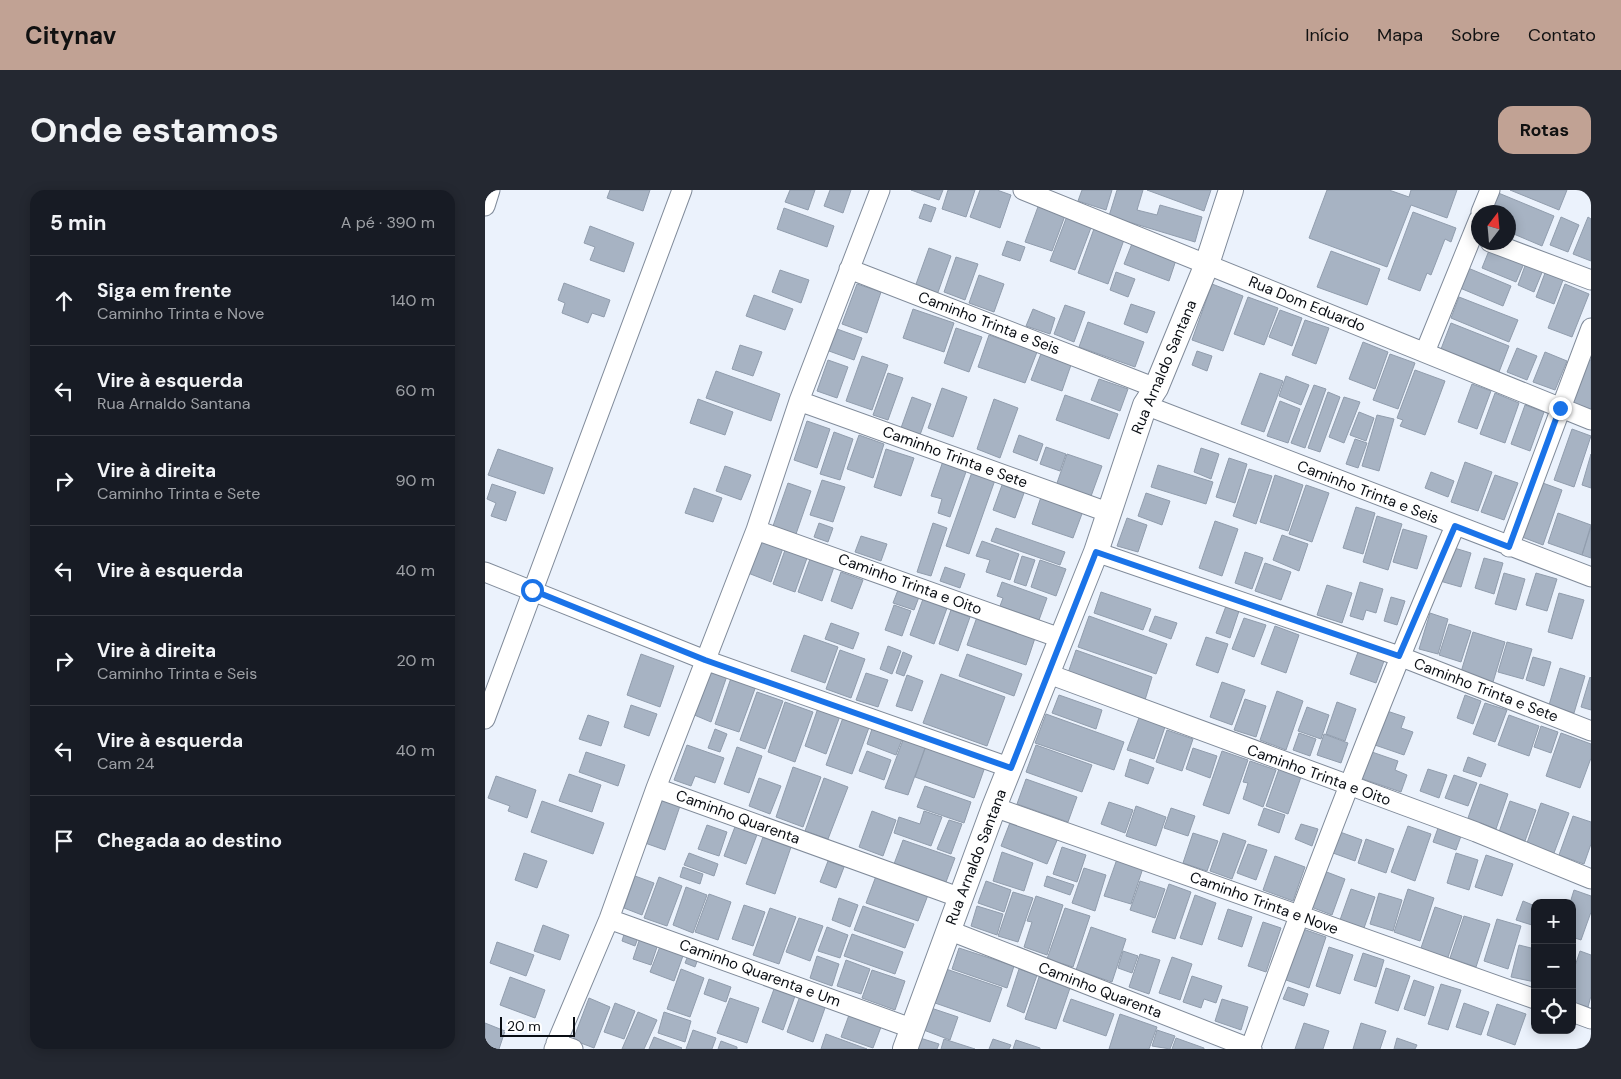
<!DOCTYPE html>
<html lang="pt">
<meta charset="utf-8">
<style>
body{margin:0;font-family:"DM Sans",sans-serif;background:#242831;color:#f1f3f6}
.controls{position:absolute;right:15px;bottom:15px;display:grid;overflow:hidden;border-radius:10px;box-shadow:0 2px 12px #0003}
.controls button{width:45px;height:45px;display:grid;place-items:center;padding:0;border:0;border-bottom:1px solid #363941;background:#171b24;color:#f1f3f6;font:25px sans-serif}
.compass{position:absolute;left:986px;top:15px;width:45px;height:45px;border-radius:50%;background:#171b24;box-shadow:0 2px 12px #0003;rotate:16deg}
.scale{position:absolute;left:15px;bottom:12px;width:75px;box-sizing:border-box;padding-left:5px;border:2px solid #090d13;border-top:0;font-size:14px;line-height:18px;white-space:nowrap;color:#090d13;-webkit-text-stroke:4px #fff;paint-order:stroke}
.stop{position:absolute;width:15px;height:15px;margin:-11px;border:4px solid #1a73e8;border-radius:50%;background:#fff}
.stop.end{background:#1a73e8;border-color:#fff;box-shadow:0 1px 5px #0008}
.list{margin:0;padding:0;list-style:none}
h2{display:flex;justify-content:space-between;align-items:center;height:65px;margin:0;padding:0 20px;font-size:21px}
h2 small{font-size:16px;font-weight:400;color:#9ea1a6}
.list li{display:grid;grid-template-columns:32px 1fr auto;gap:15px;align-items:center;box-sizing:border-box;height:90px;padding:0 20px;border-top:1px solid #363941}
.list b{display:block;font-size:19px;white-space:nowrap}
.list p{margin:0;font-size:16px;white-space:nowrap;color:#9ea1a6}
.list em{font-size:16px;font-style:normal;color:#9ea1a6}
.icon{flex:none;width:28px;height:28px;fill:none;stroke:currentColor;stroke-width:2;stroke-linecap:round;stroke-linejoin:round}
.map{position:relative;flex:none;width:1106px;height:859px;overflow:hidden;border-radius:15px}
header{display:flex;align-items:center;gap:30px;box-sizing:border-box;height:70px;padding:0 25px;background:#c1a294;color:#111}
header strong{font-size:24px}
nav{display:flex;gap:28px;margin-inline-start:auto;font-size:18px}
.intro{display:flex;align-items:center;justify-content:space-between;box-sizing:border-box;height:120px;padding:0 30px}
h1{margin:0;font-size:35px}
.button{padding:12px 22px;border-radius:15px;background:#c1a294;color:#111;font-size:18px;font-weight:700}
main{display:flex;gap:30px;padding:0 30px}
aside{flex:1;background:#171b24;border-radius:15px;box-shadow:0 2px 12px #0003}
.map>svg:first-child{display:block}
.building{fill:#a7b3c3;stroke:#919dad}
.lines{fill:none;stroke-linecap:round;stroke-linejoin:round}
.minor-casing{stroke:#808b9a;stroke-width:21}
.tertiary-casing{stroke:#808b9a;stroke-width:26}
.minor{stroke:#fff;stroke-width:19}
.tertiary{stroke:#fff;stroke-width:24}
.route{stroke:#1a73e8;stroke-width:6}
.labels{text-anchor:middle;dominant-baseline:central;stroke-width:4.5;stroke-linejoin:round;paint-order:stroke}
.street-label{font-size:15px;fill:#090d13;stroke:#fff}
</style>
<header>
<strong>Citynav</strong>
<nav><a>Início</a><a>Mapa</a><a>Sobre</a><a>Contato</a></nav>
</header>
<div class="intro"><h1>Onde estamos</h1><a class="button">Rotas</a></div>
<main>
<aside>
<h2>5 min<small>A pé · 390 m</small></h2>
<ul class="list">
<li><svg class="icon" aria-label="ahead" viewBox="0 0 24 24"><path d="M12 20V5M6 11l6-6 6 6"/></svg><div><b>Siga em frente</b><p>Caminho Trinta e Nove</p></div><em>140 m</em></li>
<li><svg class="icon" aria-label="left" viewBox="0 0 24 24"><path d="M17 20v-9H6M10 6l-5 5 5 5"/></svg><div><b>Vire à esquerda</b><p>Rua Arnaldo Santana</p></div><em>60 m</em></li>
<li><svg class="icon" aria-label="right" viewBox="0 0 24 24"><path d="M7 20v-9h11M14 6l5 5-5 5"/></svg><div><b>Vire à direita</b><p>Caminho Trinta e Sete</p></div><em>90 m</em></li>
<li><svg class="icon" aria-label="left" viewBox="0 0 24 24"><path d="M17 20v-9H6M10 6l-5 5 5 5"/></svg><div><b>Vire à esquerda</b></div><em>40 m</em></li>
<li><svg class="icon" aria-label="right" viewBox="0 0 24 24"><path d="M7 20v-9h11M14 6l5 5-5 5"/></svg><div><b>Vire à direita</b><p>Caminho Trinta e Seis</p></div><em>20 m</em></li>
<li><svg class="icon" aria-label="left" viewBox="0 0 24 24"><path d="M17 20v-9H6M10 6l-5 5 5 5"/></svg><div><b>Vire à esquerda</b><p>Cam 24</p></div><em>40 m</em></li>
<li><svg class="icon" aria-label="arrive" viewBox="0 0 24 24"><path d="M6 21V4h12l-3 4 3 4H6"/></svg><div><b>Chegada ao destino</b></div></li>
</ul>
</aside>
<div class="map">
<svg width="1106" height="859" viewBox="0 0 1106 859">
<rect width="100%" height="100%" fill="#ebf2fc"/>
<path class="building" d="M125 0H165L158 21 122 8Z
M305 0H330L323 20 300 12Z
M345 0H366L358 23 339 16Z
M426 0H458L454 10Z
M463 0H490L481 27 457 19Z
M495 0H512L526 5 515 38 485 27Z
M597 0H627L621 20 593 11Z
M632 0H658L652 20 672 25 675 15 717 27 710 52 624 26Z
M662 0H726L719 21Z
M842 0H904L924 7 926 0H972L962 28 926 15 902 77 824 48Z
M1025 0H1082L1074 20Z
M1011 2 1069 26 1057 56 1024 42V22H1003Z
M439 14 451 18 446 32 434 28Z
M554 14 581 23 567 61 540 52Z
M299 18 349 36 342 57 292 39Z
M928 22 971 38 966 52 960 49 946 85 942 83 935 101 903 89Z
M582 26 607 35 590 80 565 71Z
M1076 27 1094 35 1083 62 1065 55Z
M1103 27 1106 29V71L1088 64Z
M105 36 149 53 139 82 105 70 110 57 99 53Z
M610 36 640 47 623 94 593 83Z
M522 51 540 57 535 71 517 65Z
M648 51 692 67 684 91 639 74Z
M444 58 466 66 452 105 430 97Z
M1005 58 1040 71 1031 92 997 78Z
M846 61 895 79 882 115 832 97Z
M471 67 493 74 480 110 459 102Z
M1041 73 1058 80 1049 102 1033 95Z
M983 78 1026 96 1018 116 975 98Z
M295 80 324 90 316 113 287 102Z
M631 82 650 89 643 107 625 100Z
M1060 83 1078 90 1069 114 1051 107Z
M494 85 519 94 509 122 484 113Z
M79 93 125 110 119 127 107 123 103 133 77 123 80 113 73 110Z
M372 94 396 102 382 143 357 134Z
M727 94 758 106 738 161 707 150Z
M1080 94 1104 104 1087 147 1063 138Z
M269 105 308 119 300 140 261 126Z
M763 107 793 118 779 155 749 144Z
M974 107 1033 130 1024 152 966 128Z
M646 114 670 122 662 143 639 134Z
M580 115 600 122 589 152 569 144Z
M428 119 469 133 459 162 418 148Z
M548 119 570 128 565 144 541 136Z
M795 120 817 128 807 156 784 147Z
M820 130 844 138 831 174 807 165Z
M603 132 659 152 650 177 594 157Z
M966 133 1024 156 1014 182 956 159Z
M471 138 497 147 484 182 459 173Z
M352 139 377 148 369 170 344 161Z
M504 145 552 162 540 193 493 177Z
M878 152 903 162 890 199 864 189Z
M255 155 277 162 268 186 247 179Z
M1032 158 1052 166 1042 190 1022 182Z
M557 161 587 172 577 201 546 190Z
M712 161 727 166 722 181 707 175Z
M1060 162 1082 171 1070 200 1048 192Z
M905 164 930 173 913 219 888 210Z
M377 166 403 175 387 220 361 211Z
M1102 169 1106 170V219L1087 213Z
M343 170 363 177 352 208 332 201Z
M930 180 960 191 940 245 915 236 918 230 912 228Z
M231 181 295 204 286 231 221 208Z
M403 183 418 188 403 230 388 225Z
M775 183 798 191 779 242 756 234Z
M801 186 824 195 816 215 794 206Z
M614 189 643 199 635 221 606 210Z
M987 194 1006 201 992 239 973 232Z
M829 195 841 199 820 258 806 253Z
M457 198 482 207 468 247 443 238Z
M843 202 855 207 835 262 823 258Z
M1010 203 1034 213 1020 253 995 244Z
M580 205 633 224 624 249 571 230Z
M427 207 446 214 435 245 416 238Z
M859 207 875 212 859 253 844 247Z
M213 209 248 222 240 245 205 233Z
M509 209 533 218 515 268 492 259Z
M795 211 815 219 803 253 782 246Z
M1040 215 1059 222 1045 261 1026 254Z
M874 222 889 228 881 251 865 245Z
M892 225 909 229 894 281 877 276Z
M322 231 345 239 332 278 309 270Z
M1087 239 1106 246 1089 297 1069 290Z
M349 242 368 249 355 290 335 284Z
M374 245 399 254 388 288 362 279Z
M534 245 558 254 552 271 528 262Z
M870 249 882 253 873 278 861 274Z
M561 257 581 264 575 281 555 274Z
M716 258 734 264 726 289 709 282Z
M13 259 68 278 59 304 3 285Z
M401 259 429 268 416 306 389 297Z
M582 264 617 276 605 309 571 296Z
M1106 264V298L1097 295Z
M744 268 762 274 750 313 731 307Z
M458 271 482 279 465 327 453 323 457 309 446 306Z
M980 272 1007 282 993 321 966 312Z
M673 275 728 292 721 314 666 297Z
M240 276 266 285 256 310 231 301Z
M764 279 787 286 771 334 748 326Z
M487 282 510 290 484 364 461 356Z
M946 282 969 291 963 307 940 298Z
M790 285 818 295 803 341 775 332Z
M1010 285 1033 293 1019 330 996 322Z
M337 290 360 297 348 332 325 325Z
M1055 292 1077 300 1058 355 1037 347Z
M303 293 326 301 311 344 288 336Z
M7 294 31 302 21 331 6 326 11 313 2 309Z
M517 295 539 303 530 328 508 320Z
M821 295 844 303 827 352 804 344Z
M209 298 237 308 228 332 200 323Z
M661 303 685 311 677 335 653 326Z
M556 307 598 321 588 348 547 334Z
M871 317 890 323 878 364 858 358Z
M1073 323 1106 335 1097 365 1063 353Z
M892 326 917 334 903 380 878 372Z
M642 328 662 335 653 362 632 356Z
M730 331 753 339 737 386 714 378Z
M334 333 348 338 343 352 329 347Z
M448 333 462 338 446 386 432 382Z
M1106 337V368L1097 365Z
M511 338 580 362 575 375 506 351Z
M918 339 942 346 932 379 908 372Z
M797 345 823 354 814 381 788 370Z
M376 346 402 354 396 371 370 362Z
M275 350 298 358 286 392 263 383Z
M497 351 534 364 525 390 501 382 505 370 491 366Z
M966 357 986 363 976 397 955 391Z
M300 360 322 368 310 402 288 394Z
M760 362 778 368 767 399 750 393Z
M537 366 550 370 541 396 529 392Z
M999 368 1018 373 1009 404 990 398Z
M325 369 349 377 337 411 313 402Z
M555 370 581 379 571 406 546 397Z
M780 373 806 382 796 410 770 401Z
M460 377 480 384 475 398 455 391Z
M356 382 378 390 367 419 346 411Z
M1019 383 1040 389 1031 420 1010 414Z
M1051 383 1072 389 1062 421 1041 415Z
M517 392 562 408 554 430 515 416 518 408 512 406Z
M875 392 898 399 891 423 881 420 878 430 865 426Z
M842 395 867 403 857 433 832 425Z
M413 400 434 407 429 420 408 413Z
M616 402 666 419 658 440 609 423Z
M1074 403 1099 410 1087 449 1063 442Z
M906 407 920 411 912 435 899 431Z
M438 409 462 418 449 454 425 445Z
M409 415 426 421 417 446 400 440Z
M741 416 754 421 745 448 731 443Z
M466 420 485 427 473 461 454 454Z
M945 423 963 429 953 464 934 459Z
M604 426 682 454 671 484 593 457Z
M670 426 692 433 686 449 664 441Z
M492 427 550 448 541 475 482 455Z
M759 428 781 435 769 467 747 459Z
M346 433 374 443 368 459 340 449Z
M964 434 986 441 976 472 954 465Z
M790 436 814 445 801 483 776 474Z
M988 442 1020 452 1008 492 976 482Z
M319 445 353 457 340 493 306 481Z
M721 447 743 454 733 483 711 475Z
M1022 452 1047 459 1038 489 1013 482Z
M403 456 416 461 407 484 395 479Z
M355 460 380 469 366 508 341 499Z
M591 460 667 487 660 510 583 483Z
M418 462 427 466 419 486 411 483Z
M873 462 899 471 891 493 865 484Z
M156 464 189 476 175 517 142 505Z
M482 464 537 484 529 506 474 486Z
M1048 467 1066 472 1059 496 1041 490Z
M224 476 243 483 226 532 207 524Z
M1075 478 1100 486 1089 523 1064 515Z
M381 483 403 490 393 517 371 510Z
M456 484 520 507 502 556 438 533Z
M422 485 438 491 427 521 411 516Z
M1105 487 1106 488V520L1096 517Z
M246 488 271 496 254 542 230 534Z
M737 492 760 500 747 535 725 527Z
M792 501 818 511 801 560 775 550Z
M272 502 298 511 280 559 255 550Z
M574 505 617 520 611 539 567 523Z
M980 505 996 511 988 534 972 528Z
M760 509 781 516 771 547 749 540Z
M300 512 328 522 310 572 283 562Z
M852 512 871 519 860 551 841 544Z
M1000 513 1022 520 1010 552 988 544Z
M146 515 172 524 164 546 139 537Z
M822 517 844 525 836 549 813 541Z
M333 518 355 526 341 564 320 556Z
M899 520 920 527 916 538 928 542 919 565 887 554Z
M360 522 386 532 367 584 341 575Z
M561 524 639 552 629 580 550 553Z
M103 525 124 532 116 556 94 549Z
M655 525 681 534 669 569 642 560Z
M1024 525 1054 536 1044 566 1013 555Z
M388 536 418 547 411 565 382 554Z
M1056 536 1073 542 1066 563 1049 557Z
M230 539 242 544 235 562 223 558Z
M682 540 708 549 697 581 671 572Z
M814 543 831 549 825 566 808 560Z
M1076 543 1106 554V568L1095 598 1061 586Z
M839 544 863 553 856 573 832 565Z
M418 550 440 558 423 605 400 598Z
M442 553 501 574 489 608 430 587Z
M202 555 239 568 230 593 210 586 206 596 189 590Z
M551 555 607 575 597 602 541 582Z
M252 557 277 566 264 603 239 594Z
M708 558 732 566 725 588 701 579Z
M382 561 406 570 399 590 374 581Z
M737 561 763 570 744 624 718 615Z
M884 561 913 571 910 580 922 585 916 602 875 588Z
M101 562 140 575 133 596 94 582Z
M983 567 1001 574 996 587 978 581Z
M645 569 669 578 663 594 640 586Z
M765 571 791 580 778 617 758 609 763 593 758 592Z
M308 577 336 587 318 637 291 627Z
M794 579 816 587 803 624 781 616Z
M943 579 962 585 954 608 935 601Z
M84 584 116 595 107 622 74 611Z
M969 585 992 593 983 616 960 608Z
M11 586 51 600 42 628 23 621 25 616 3 608Z
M274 588 296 596 285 624 264 616Z
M339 588 363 597 343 649 320 641Z
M541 589 592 607 583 632 532 614Z
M995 594 1023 604 1011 639 983 628Z
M440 596 486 612 479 633 432 617Z
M176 606 196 613 180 660 160 653Z
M57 611 119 633 108 664 46 642Z
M1025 611 1051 620 1040 651 1014 642Z
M624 612 648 620 640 643 616 634Z
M1056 613 1084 623 1069 663 1042 653Z
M651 616 681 627 671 656 641 646Z
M686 618 710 626 703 646 679 638Z
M779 618 800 625 794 643 773 635Z
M387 621 411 630 398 666 374 657Z
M439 621 457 627 446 656 409 643 414 627 435 634Z
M1088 626 1106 632V654L1099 674 1074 665Z
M464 630 477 634 466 664 452 659Z
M526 630 573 648 562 674 516 656Z
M251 634 273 642 261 674 239 666Z
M816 634 833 639 827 656 810 649Z
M222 635 242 642 234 666 213 659Z
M923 636 946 644 930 691 906 682Z
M953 638 976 646 971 660 948 652Z
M855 642 877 650 870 671 848 663Z
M708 643 733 651 722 681 698 673Z
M738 643 761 651 747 689 725 681Z
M278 647 306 657 290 704 261 694Z
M881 649 909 659 901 683 873 673Z
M418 650 470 668 461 692 409 674Z
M763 654 782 660 771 690 752 683Z
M577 657 601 665 592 692 568 684Z
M517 662 548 673 539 701 508 691Z
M39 663 62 671 52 698 30 690Z
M204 663 233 674 229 686 199 675Z
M971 663 993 670 984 700 962 693Z
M1001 665 1028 674 1017 706 990 697Z
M790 666 820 677 808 711 778 700Z
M632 669 658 678 646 714 619 706Z
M343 671 359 677 351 698 335 692Z
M198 677 218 684 215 694 195 687Z
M599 678 621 685 610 721 587 713Z
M839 681 860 689 847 725 826 717Z
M150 686 169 693 157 725 139 718Z
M391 686 443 705 433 731 381 713Z
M562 686 589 695 585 705 559 696Z
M174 687 197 696 182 736 159 728Z
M501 691 526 700 519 722 493 713Z
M655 691 680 699 670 728 645 720Z
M684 694 706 702 690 749 667 742Z
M201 697 222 705 208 743 188 735Z
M866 699 890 707 879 738 855 730Z
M923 699 949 708 935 751 909 742Z
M1089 700 1106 706V722L1096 750 1087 747V713H1085Z
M528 702 548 708 533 752 513 746Z
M894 703 917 710 908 741 885 734Z
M224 704 246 712 233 750 210 742Z
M710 705 731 713 717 755 695 748Z
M551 706 578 715 562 765 539 757 547 732 542 731Z
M354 708 373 715 365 737 347 730Z
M1038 711 1050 716V736L1031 730Z
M259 715 280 722 268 756 247 749Z
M378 716 429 734 420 758 369 740Z
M492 716 518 724 512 745 486 736Z
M950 717 977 726 962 770 935 761Z
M285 718 311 727 294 774 268 765Z
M580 718 605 726 588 777 562 769Z
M743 719 767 727 757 757 733 749Z
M979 726 1005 734 991 777 965 768Z
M314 728 338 736 325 771 301 762Z
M1012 729 1036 736 1023 779 999 771Z
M778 732 796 738 781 782 763 776Z
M58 735 84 745 75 770 49 761Z
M342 737 363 745 355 768 333 761Z
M606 737 641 749 627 792 591 780Z
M818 739 841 747 824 798 801 790Z
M140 741 154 745 150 756 137 751Z
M367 744 418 762 410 784 359 766Z
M155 748 173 754 166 775 148 769Z
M12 752 49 765 41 786 5 773Z
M176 754 199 763 189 791 165 782Z
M1034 755 1050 759V792L1026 787Z
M844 757 868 765 855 804 831 796Z
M474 758 529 776 522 798 467 779Z
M638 761 653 766 647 783 633 778Z
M1095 761 1106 765V806L1103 817 1087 812V785Z
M204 763 214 766 210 777 200 773Z
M878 763 899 770 891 797 869 790Z
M655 764 675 770 664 804 644 797Z
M332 766 354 774 347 796 325 788Z
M687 767 707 774 695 810 674 803Z
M361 770 385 779 376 804 352 796Z
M901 778 925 786 913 821 890 813Z
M196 779 219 788 205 827 182 819Z
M461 779 517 798 505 832 450 813Z
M534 779 552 785 539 823 522 816Z
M387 780 420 791 410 820 377 808Z
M707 786 737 796 731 813 719 809 716 818 698 812Z
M25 787 60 800 50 828 15 815Z
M554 787 585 798 571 839 540 829Z
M224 789 246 797 241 812 219 804Z
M929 790 949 797 940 826 919 819Z
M956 794 976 800 963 840 943 834Z
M803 797 823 804 819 816 798 809Z
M289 799 310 806 298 840 277 832Z
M315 806 341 815 328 852 302 842Z
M104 808 125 817 109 858 88 850Z
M245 808 274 818 262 853 232 843Z
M586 809 629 824 621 846 578 831Z
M737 809 763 817 756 840 730 831Z
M130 813 150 821 139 849 119 842Z
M979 813 1004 822 996 845 971 837Z
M1012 814 1041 824 1030 855 1002 845Z
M443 817 473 827 465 850 436 839Z
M153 822 172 830 159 859H137Z
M179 822 206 831 200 852 173 843Z
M635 824 672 837 664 859H624Z
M364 825 396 837 388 858 356 847Z
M0 833 20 841 14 859H0Z
M819 833 844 841 838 859H810Z
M876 833 901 841 895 859H868Z
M208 840 231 848 227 859H201Z
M672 840 690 846 685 859 667 856Z
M341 844 382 859H336Z
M169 847 197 858 196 859H164Z
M432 847 454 854 452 859H428Z
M691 848 719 858V859H687Z
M912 848 932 855 930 859H909Z
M459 849 490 859H456Z
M508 849 526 855 524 859H504Z
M531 850 555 858V859H528Z
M236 851 252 857V859H233Z"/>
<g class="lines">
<g class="minor-casing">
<path id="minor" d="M538 0 1106 230
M0 16 5 0
M996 22 1005 0
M1005 52 1106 90
M364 79 671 198
M940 162 994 29
M314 211 625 323
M660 215 1106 387
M271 340 578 449
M1024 357 1106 138
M611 362 914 466 1106 541
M0 382 220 470 526 578
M561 483 991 642 1106 689
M0 529 197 0
M171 598 476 708
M509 617 1050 809
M124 729 426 838
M463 740 767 859
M1087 822 1106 829
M71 853 88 859
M69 859 124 729 171 598 271 340 314 211 395 0
M765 859C829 683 896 508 970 336"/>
</g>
<g class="tertiary-casing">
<path id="tertiary" d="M420 859 509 617 611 362 660 215 671 198 722 74 746 0"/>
</g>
<use href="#minor" class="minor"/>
<use href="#tertiary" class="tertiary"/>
</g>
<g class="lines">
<path class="route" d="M47 400 220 470 526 578 611 362 914 466 970 336 1024 357 1075 218"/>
</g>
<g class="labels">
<g class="street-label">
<text transform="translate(822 114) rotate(22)">Rua Dom Eduardo</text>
<text transform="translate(504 133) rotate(21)">Caminho Trinta e Seis</text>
<text transform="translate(679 177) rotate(-67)">Rua Arnaldo Santana</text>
<text transform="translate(470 267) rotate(20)">Caminho Trinta e Sete</text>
<text transform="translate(883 302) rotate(21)">Caminho Trinta e Seis</text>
<text transform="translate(425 394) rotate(20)">Caminho Trinta e Oito</text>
<text transform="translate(1001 500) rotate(21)">Caminho Trinta e Sete</text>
<text transform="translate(834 585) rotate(20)">Caminho Trinta e Oito</text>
<text transform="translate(253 627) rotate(20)">Caminho Quarenta</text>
<text transform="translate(491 667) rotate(-69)">Rua Arnaldo Santana</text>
<text transform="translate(779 713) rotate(20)">Caminho Trinta e Nove</text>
<text transform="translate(275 783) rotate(20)">Caminho Quarenta e Um</text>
<text transform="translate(615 800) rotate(21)">Caminho Quarenta</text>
</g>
</g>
</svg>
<div class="controls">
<button>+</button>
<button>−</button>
<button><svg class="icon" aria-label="locate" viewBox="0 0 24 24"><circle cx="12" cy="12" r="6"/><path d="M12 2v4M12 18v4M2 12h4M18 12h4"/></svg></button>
</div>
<svg class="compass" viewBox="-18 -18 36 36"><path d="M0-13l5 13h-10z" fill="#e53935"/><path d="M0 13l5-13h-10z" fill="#9ea1a6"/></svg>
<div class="scale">20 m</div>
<div class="stop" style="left:47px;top:400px"></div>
<div class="stop end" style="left:1075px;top:218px"></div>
</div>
</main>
